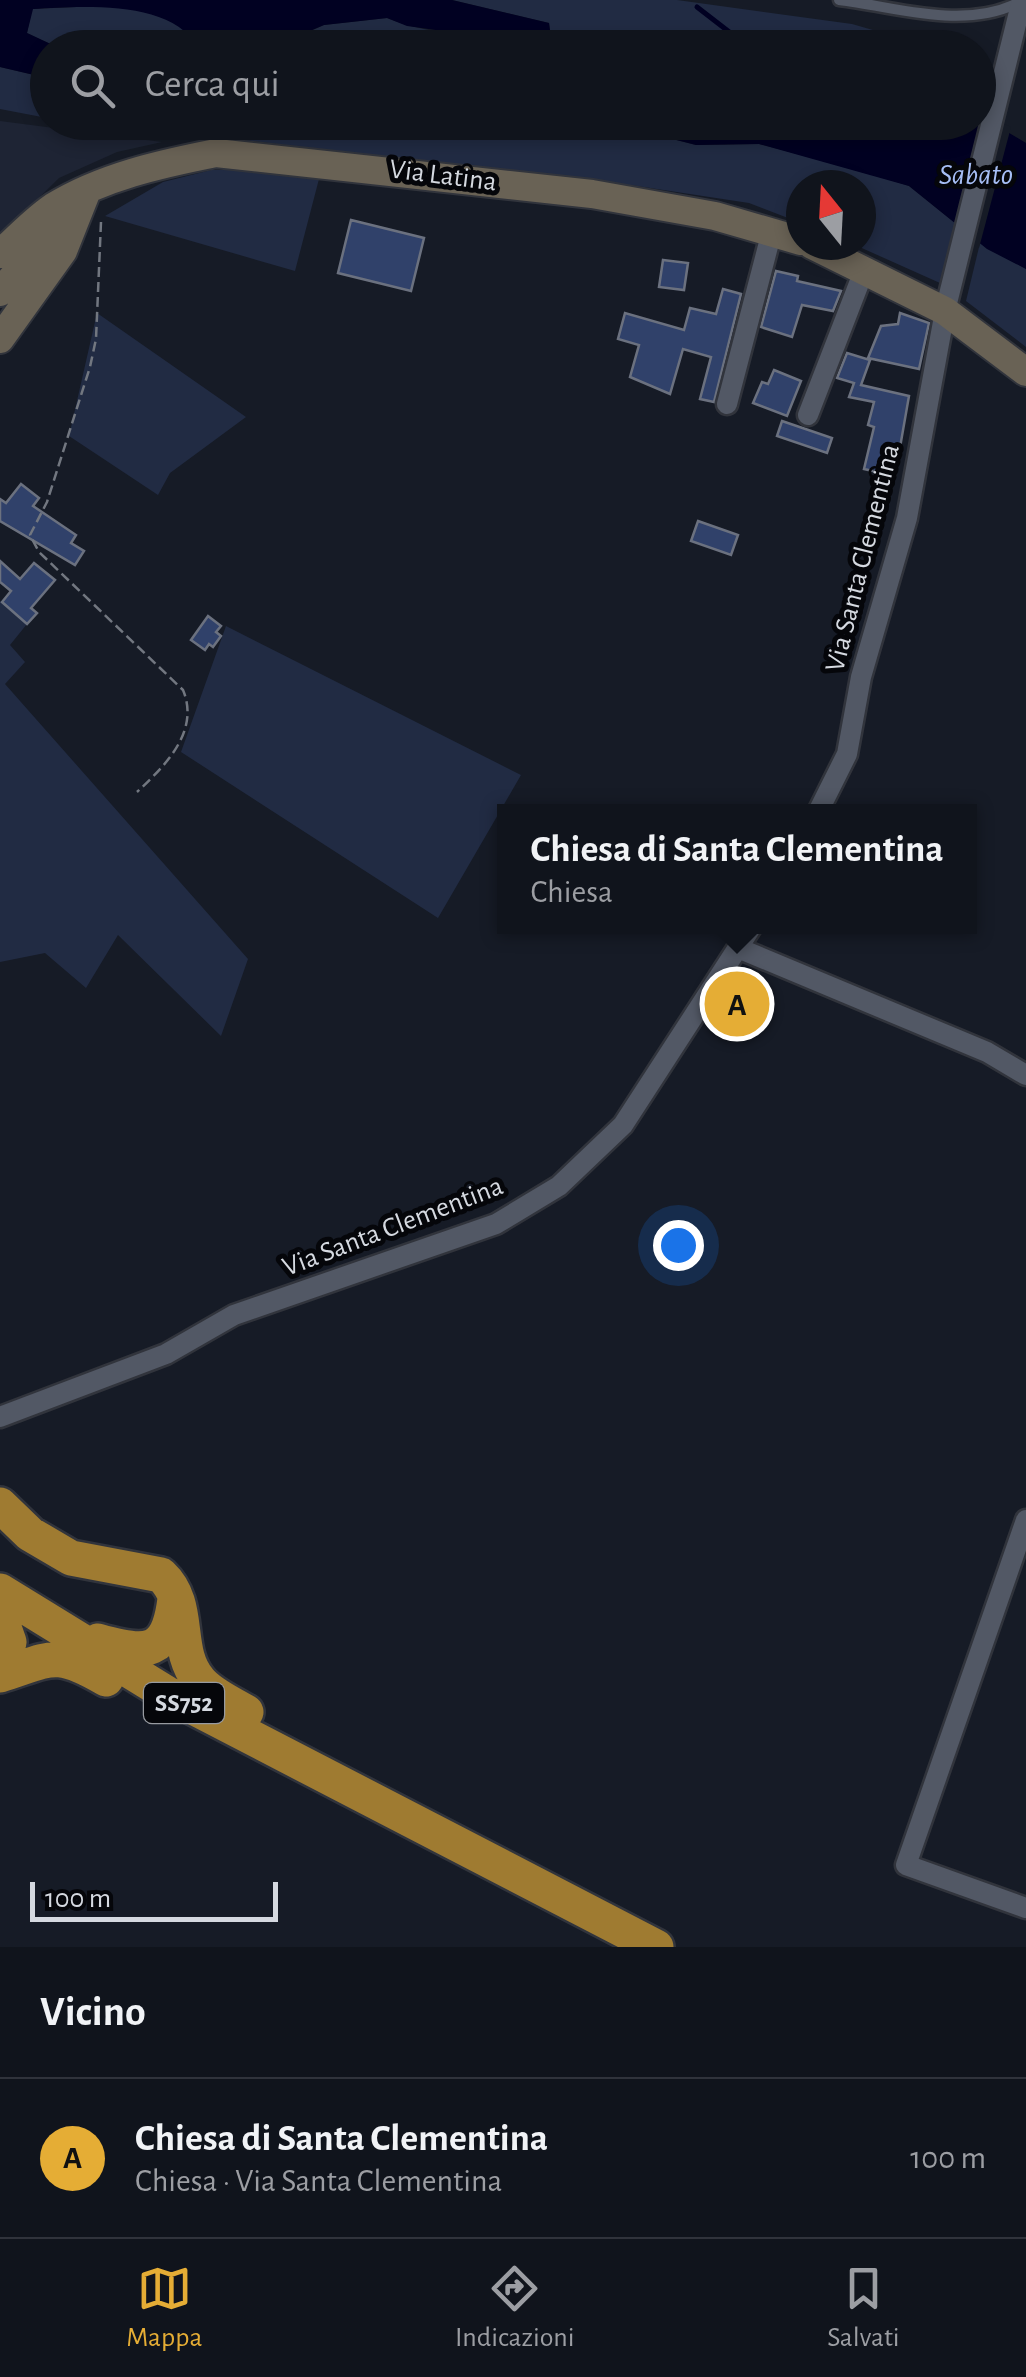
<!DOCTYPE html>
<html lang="it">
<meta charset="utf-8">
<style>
body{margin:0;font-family:"Alegreya Sans",sans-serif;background:#1e2129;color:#f1f3f6}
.compass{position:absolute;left:786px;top:170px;width:90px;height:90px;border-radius:50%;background:#10141c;box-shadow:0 5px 15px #0003;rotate:342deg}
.scale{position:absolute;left:30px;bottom:25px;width:248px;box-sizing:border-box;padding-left:10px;border:5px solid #d5d9e0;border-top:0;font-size:28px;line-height:35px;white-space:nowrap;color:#d5d9e0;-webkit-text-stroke:8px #05060a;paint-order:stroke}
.you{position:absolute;left:678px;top:1245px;width:35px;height:35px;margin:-25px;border:8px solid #fff;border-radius:50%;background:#1a73e8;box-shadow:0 0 0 15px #1a73e833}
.badge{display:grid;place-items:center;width:65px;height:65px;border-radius:50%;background:#e5ad35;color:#111;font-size:32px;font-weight:700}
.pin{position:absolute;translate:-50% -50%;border:5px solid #fff;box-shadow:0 2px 10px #0006}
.popup{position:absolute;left:497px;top:804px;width:480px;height:130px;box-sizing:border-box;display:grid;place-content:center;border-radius:0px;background:#10141c;filter:drop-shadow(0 2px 8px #0005);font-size:32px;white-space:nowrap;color:#9c9ea3}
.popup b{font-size:38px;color:#f1f3f6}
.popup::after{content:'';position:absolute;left:50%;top:100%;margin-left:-20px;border:20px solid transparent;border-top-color:#10141c}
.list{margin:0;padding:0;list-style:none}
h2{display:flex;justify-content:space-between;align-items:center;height:130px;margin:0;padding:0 40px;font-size:42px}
h2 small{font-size:32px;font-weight:400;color:#9c9ea3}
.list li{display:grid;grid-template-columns:65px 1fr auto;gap:30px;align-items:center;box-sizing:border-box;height:160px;padding:0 40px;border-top:2px solid #30333b}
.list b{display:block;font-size:38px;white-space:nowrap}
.list p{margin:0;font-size:32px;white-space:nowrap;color:#9c9ea3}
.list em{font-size:32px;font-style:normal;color:#9c9ea3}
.icon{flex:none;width:55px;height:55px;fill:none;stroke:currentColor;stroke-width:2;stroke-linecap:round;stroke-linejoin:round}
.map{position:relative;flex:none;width:1026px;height:1947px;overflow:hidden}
.search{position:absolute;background:#10141c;box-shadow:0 5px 15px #0003;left:30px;right:30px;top:30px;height:110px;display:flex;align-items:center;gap:25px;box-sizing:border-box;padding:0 35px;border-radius:55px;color:#9c9ea3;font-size:38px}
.sheet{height:290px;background:#10141c}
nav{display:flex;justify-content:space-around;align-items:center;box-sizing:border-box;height:140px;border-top:2px solid #30333b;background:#10141c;font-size:28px;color:#9c9ea3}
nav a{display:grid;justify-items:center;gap:5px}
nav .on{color:#e5ad35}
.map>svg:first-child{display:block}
.built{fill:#1e2434}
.green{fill:#212b43}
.water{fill:#010122}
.pier{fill:#161b26}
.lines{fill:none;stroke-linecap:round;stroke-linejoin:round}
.stream{stroke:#010122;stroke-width:5}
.building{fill:#30416a;stroke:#6b717f;stroke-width:2.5}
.lane-casing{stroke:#31343c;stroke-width:15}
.street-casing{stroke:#31343c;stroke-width:25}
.secondary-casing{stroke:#31343c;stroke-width:32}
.highway-casing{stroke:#31343c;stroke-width:40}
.path{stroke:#727780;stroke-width:2.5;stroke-dasharray:10 5;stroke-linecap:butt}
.lane{stroke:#525865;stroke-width:10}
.street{stroke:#525865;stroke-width:20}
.secondary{stroke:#696255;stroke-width:28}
.highway{stroke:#9f7b31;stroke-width:35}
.labels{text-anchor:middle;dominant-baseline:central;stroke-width:10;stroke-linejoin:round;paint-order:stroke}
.shield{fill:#05060a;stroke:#979aa0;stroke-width:2.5}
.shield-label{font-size:25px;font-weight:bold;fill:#d5d9e0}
.street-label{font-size:28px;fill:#d5d9e0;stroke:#05060a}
.water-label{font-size:30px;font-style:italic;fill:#a6bef5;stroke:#05060a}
</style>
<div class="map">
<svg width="1026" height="1947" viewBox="0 0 1026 1947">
<rect width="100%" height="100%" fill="#161b26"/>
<path class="built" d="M0 121 162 142 117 152 59 178 0 236Z"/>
<path class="green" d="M452 0H677L852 24 932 47 615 48 601 41 584 47 551 38 549 23Z
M119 5C151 11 183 14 197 48L57 47 27 33 32 9Z
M387 18C425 34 468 33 507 47L272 48 324 25Z
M0 67 47 78V118L0 109Z
M97 123H636L642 131 696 145 759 144 863 171 909 186 959 226 940 283 855 245H861V185H801V223L749 203 637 186Z
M211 170H274L319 179 295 271 105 216 163 182Z
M980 243 1026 269V347L966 301Z
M97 313 246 417 170 473 158 495 69 436Z
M0 601 27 624 10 645 25 662 5 684 248 959 221 1036 118 935 86 988 45 953 0 962Z
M226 626 521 775 438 918 181 752Z"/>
<path class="water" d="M0 0H452L549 23 551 38 584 47 601 41 615 47H507L472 35 407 26 387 18 324 25 272 47H197C173 0 83 6 33 9L27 33 57 47 48 48 47 78 0 67Z
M979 115 1026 143V269L987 249 909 186 759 144 696 145 641 131 636 123H824L887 138 920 123 978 122Z"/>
<path class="pier" d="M988 116 1011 127 979 248 958 232Z"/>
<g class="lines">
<path class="stream" d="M697 7 750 48"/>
</g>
<path class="building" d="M351 220 424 238 411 291 338 273Z
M663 260 688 263 684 290 659 287Z
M776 271 798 276 797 281 841 291 833 311 802 305 792 337 761 327Z
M723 289 741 294 714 402 700 399 711 357 683 349 670 394 630 377 639 345 618 339 625 313 684 330 690 308 716 314Z
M900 313 929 323 919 369 868 358 881 326 898 324Z
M847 353 870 360 861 385 909 396 895 476 864 469 874 427 868 425 874 402 849 397 854 383 837 378Z
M774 370 801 381 787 416 753 403 762 382 768 384Z
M782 421 832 438 827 453 777 436Z
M21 484 39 498 33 506 76 535 71 543 84 551 75 565 0 521V499L6 503Z
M698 521 738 535 731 555 691 541Z
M0 561 20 579 34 563 55 580 31 608 37 613 27 624 2 602 11 591 0 582Z
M208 616 221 626 216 632 221 636 213 647 209 644 205 650 191 640Z
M732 982 763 1002 745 1029 715 1009Z"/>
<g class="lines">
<g class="lane-casing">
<path id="lane" d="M839 0C898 7 962 30 1018 3"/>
</g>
<g class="street-casing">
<path id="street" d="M727 404 772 231
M808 415 865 268
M818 812 847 754 861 677 907 518 945 311 1022 0
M738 948 987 1052 1026 1075
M0 1417 166 1354 234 1315 496 1224 559 1186 623 1125 752 926
M1026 1520 906 1865 1026 1908"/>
</g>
<g class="secondary-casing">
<path id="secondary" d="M812 245 945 311 1026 372
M0 254C17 238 34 220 53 207 102 177 160 164 216 153L592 194 715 216 801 241
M0 292 69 213
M0 339 63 251 86 193"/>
</g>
<g class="highway-casing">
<path id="highway" d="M0 1505 30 1534 71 1558 161 1575C193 1605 173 1649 199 1680 210 1694 231 1703 246 1712
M0 1591 166 1693 656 1947
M0 1616 9 1642 0 1657
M98 1641C147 1655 168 1655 175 1599
M0 1675C51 1659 55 1649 106 1679"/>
</g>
<path class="path" d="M101 222 96 339 90 367 47 502 30 535 39 552 183 690C200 731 166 765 137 792"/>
<use href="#lane" class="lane"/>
<use href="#street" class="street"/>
<use href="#secondary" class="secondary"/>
<use href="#highway" class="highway"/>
</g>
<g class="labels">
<rect class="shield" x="144" y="1683" width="80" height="40" rx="8"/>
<g class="shield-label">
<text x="184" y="1703">SS752</text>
</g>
<g class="street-label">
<text transform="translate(443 176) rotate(7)">Via Latina</text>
<text transform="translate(863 558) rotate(-76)">Via Santa Clementina</text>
<text transform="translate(393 1227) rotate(-21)">Via Santa Clementina</text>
</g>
<g class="water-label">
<text x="976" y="175">Sabato</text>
</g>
</g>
</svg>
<svg class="compass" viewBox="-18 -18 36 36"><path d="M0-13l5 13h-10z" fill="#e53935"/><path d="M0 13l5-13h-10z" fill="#9c9ea3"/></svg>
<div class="scale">100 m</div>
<div class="you"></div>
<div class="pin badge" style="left:737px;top:1004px">A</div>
<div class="popup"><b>Chiesa di Santa Clementina</b>Chiesa</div>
<div class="search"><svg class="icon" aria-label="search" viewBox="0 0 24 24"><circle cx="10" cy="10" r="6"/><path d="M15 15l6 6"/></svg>Cerca qui</div>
</div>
<section class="sheet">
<h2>Vicino<small></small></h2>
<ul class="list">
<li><span class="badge">A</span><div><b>Chiesa di Santa Clementina</b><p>Chiesa · Via Santa Clementina</p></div><em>100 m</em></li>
</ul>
</section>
<nav>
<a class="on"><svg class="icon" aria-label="map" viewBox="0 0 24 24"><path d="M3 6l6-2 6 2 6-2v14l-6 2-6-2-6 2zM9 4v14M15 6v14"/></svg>Mappa</a>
<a><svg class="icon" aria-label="directions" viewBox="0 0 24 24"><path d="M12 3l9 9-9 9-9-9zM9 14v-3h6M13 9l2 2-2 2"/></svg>Indicazioni</a>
<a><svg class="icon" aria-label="saved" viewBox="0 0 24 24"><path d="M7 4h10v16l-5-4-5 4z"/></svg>Salvati</a>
</nav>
